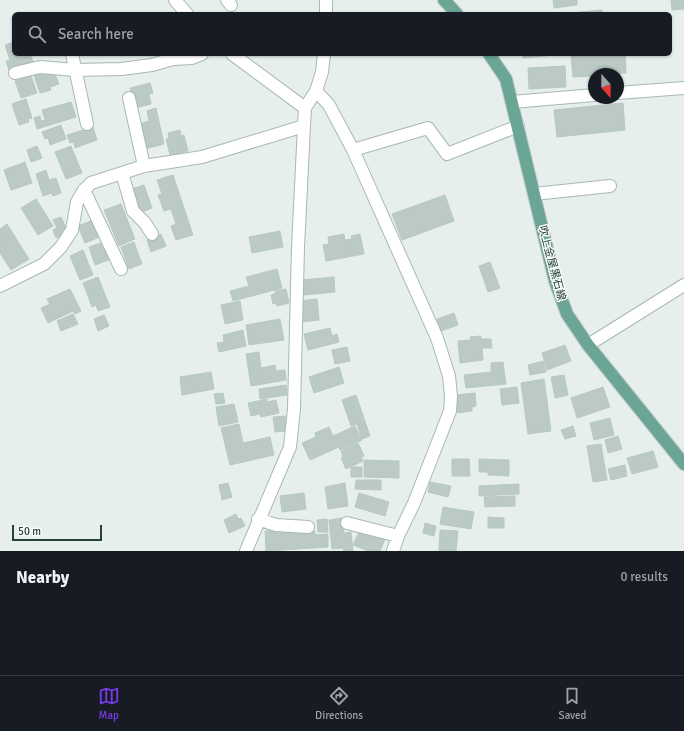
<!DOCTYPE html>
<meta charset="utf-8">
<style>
body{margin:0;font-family:Signika,"Noto Sans JP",sans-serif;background:#242831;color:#f1f3f6}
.compass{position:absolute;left:588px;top:68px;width:36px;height:36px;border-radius:50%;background:#171b24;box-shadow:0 1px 3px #0004;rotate:159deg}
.scale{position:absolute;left:12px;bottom:10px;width:90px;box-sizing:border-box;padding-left:4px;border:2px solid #24423a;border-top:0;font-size:11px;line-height:14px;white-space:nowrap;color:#24423a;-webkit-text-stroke:3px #f7fbf9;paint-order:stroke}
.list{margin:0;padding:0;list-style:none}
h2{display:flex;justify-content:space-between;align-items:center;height:52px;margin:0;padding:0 16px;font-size:17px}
h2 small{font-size:13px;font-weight:400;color:#9ea1a6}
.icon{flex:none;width:22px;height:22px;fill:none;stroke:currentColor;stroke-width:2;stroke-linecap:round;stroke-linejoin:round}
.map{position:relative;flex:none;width:684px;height:551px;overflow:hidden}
.search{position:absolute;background:#171b24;box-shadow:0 1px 3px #0004;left:12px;right:12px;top:12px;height:44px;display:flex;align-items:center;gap:10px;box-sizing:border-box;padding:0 14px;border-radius:6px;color:#9ea1a6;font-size:15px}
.sheet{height:124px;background:#171b24}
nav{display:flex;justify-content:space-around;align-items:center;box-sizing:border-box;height:56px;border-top:1px solid #363941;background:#171b24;font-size:11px;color:#9ea1a6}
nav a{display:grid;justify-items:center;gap:2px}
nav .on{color:#7c3aed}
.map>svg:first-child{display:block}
.building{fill:#bbcac4;stroke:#b8c9c2}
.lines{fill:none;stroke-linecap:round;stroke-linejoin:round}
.minor-casing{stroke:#a8b8b2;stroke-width:14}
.major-casing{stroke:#c2cac8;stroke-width:14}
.minor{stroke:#fff;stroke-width:12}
.major{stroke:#6aa596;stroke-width:12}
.labels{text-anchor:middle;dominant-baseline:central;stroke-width:3;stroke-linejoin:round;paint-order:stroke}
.street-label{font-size:11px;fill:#24423a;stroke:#f7fbf9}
</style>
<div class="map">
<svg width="684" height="551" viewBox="0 0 684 551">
<rect width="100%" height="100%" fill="#e6efeb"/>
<path class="building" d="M553 0H577V5L554 8Z
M671 0H684V9L672 10Z
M602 10 603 14H579V12Z
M14 42V54H30L33 62 9 70 6 61 10 60 5 45Z
M523 54H565L523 58Z
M571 54H625L626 73 594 74V76L573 77Z
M565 66 566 87 529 89 528 68Z
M46 71 47 74 54 72 59 84 50 87 51 90 40 93 34 75Z
M31 76 37 93 21 98 15 81Z
M150 83 153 93 149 94 151 104 135 108 130 88Z
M26 99 32 118 28 119 29 122 19 125 12 104Z
M71 102 76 117 37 129 34 118 40 116 41 121 45 120 42 110Z
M623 103 625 130 557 137 554 110Z
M156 108 164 144 145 149 139 124 149 121 147 111Z
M61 125 66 139 50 145 48 138 45 139 42 132Z
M93 127 97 140 75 148 74 142 70 143 67 135Z
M180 130 181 136 184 135 188 151 170 155 166 139 169 138 168 133Z
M37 146 42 158 31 162 27 150Z
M71 146 82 173 66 179 55 152Z
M25 162 32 183 11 190 4 170Z
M46 170 49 180 56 178 61 193 53 196 52 193 43 196 36 174Z
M173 175 193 235 176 240 171 226 176 224 171 209 164 211 158 195 162 194 157 180Z
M144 185 152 208 140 213 131 189Z
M445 195 454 221 402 240 392 214Z
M36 199 53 226 38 235 21 208Z
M121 204 135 239 119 246 104 210Z
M61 217 67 230 62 233 63 235 56 238 53 230 57 228 53 220Z
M93 220 102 236 85 243 78 226Z
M7 224 29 259 11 270 0 253V229Z
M280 231 283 247 252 253 249 237Z
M161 234 166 246 151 252 147 240Z
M344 234 345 240 352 239 351 236 360 234 364 254 326 261 323 245 329 244 328 237Z
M134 242 142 264 129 269 121 247Z
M101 243 103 250 107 249 111 259 95 265 89 247Z
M83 250 93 275 80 280 70 256Z
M490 262 500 288 488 292 479 266Z
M277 269 282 288 233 301 230 291 249 286 246 277Z
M98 277 110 307 98 311 96 305 92 307 83 283Z
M334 277 335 292 304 295 302 280Z
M70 289 81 311 75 314 73 311 48 323 41 308 50 304 47 299Z
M286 289 289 303 277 306 276 303 273 304 271 295 276 293 275 291Z
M317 299 319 320 301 322 299 301Z
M240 301 243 320 225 324 221 305Z
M454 313 458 325 441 331 437 319Z
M73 314 78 324 61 331 57 321Z
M104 315 109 326 98 331 94 319Z
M280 319 284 340 249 345 246 325Z
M330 328 332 336 337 334 339 342 308 350 304 334Z
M243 330 246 346 219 352 217 343 224 342 223 335Z
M481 336V339H491L492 348H482L483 360 460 363 458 341 471 340 470 337Z
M565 345 571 361 547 370 542 353Z
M347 347 350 361 335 364 332 350Z
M259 352 261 368 275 365 276 371 285 370 286 380 251 386 246 354Z
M543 361 546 372 530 375 528 365Z
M503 362 506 384 466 388 464 375 491 372V363Z
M339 367 344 383 314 393 309 377Z
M211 372 214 389 182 395 180 377Z
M564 375 568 395 555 398 551 377Z
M544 379 551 431 528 434 521 383Z
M286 385 287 395 260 399 259 389Z
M517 387 519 403 502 405 500 389Z
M603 387 610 407 577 418 571 398Z
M223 393 225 403 216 404 214 394Z
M475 393 476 406 472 407V411L458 413 456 395Z
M356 395 370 436 362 439 357 424 351 426 342 400Z
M267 399V402L276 400 279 413 261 417 260 414 251 416 248 403Z
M234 404 238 422 219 426 216 407Z
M285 416 286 431 275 432 273 417Z
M610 418 614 435 594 440 590 423Z
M239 424 243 443 270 437 274 455 230 465 221 428Z
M355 426 362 440 340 450 339 447 310 460 302 443 316 437 315 433 329 427 333 436Z
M573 426 576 436 565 439 561 430Z
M618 436 622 449 608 453 605 440Z
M358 443 364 456 361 457 363 461 346 469 341 458 343 457 341 451Z
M601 444 607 480 593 482 587 446Z
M653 451 658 467 632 474 627 458Z
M452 459H469L470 476H452Z
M479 459 509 460V476L488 475V472H479Z
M364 460 399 461V478L364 477Z
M625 465 627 476 611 480 608 469Z
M351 467H362V477H351Z
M356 480H381V490L355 489Z
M430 482 451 486 448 497 428 492Z
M228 483 232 497 222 500 219 485Z
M345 483 348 506 328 509 325 487Z
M519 484V494L479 496V486Z
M304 493 306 509 282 512 280 496Z
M359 493 389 502 385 516 355 507Z
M515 496V506L485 507 484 497Z
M443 507 474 512 471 529 440 524Z
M236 514 238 519 241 518 245 526 229 533 224 520Z
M488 517 504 518V528H488Z
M342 518 344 533 351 532 353 551H344L343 548 332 549 329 520Z
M327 519 328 532H318L317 520Z
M425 523 436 526 434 536 423 533Z
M278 530V533L315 531V535L328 534V547L266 551 265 531Z
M440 530 458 531 456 551H439Z
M359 532 368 536 369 532 385 539 380 551H368L353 545Z"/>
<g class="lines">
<g class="minor-casing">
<path id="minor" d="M175 0 187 14
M227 0 231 5
M326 14V0
M72 54 87 124
M232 54 305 108
M15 73 40 67 75 70 121 69 152 65 173 59 192 58 202 54
M316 91 329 105 353 150 437 338 449 376 451 396 450 411 414 503 398 536 393 551
M618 93 684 88
M129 98 144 166
M512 102 594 95
M353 150 428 128 447 154 518 126
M122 173 133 211 145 223 152 234
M84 190 121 269
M534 194 610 186
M0 286 44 264 61 247 72 230 77 202 84 190 91 183 144 166 202 157 304 126
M588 345 684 285
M258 519 276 525 308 527
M347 523 398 536
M246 551 290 447 294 409 298 247 304 126 305 108 316 91 322 72 324 54"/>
</g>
<g class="major-casing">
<path id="major" d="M444 0 457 14
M489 54 506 79 555 281 567 314 588 345 684 464"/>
</g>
<use href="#minor" class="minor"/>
<use href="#major" class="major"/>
</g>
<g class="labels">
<g class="street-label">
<text transform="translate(552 263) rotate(75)">吹上金屋黒石線</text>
</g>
</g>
</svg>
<svg class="compass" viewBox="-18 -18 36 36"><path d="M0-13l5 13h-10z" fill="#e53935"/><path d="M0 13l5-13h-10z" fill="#9ea1a6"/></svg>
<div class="scale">50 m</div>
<div class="search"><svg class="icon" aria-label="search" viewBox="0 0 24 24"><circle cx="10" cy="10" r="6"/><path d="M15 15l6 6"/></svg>Search here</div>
</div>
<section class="sheet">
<h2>Nearby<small>0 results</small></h2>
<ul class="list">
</ul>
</section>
<nav>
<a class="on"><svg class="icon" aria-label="map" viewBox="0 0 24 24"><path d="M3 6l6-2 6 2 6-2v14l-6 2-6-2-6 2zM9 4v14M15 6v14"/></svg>Map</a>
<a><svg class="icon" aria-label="directions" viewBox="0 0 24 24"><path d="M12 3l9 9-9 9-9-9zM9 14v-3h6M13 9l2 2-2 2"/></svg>Directions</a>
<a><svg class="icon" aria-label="saved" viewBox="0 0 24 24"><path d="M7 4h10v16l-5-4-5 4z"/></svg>Saved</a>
</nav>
